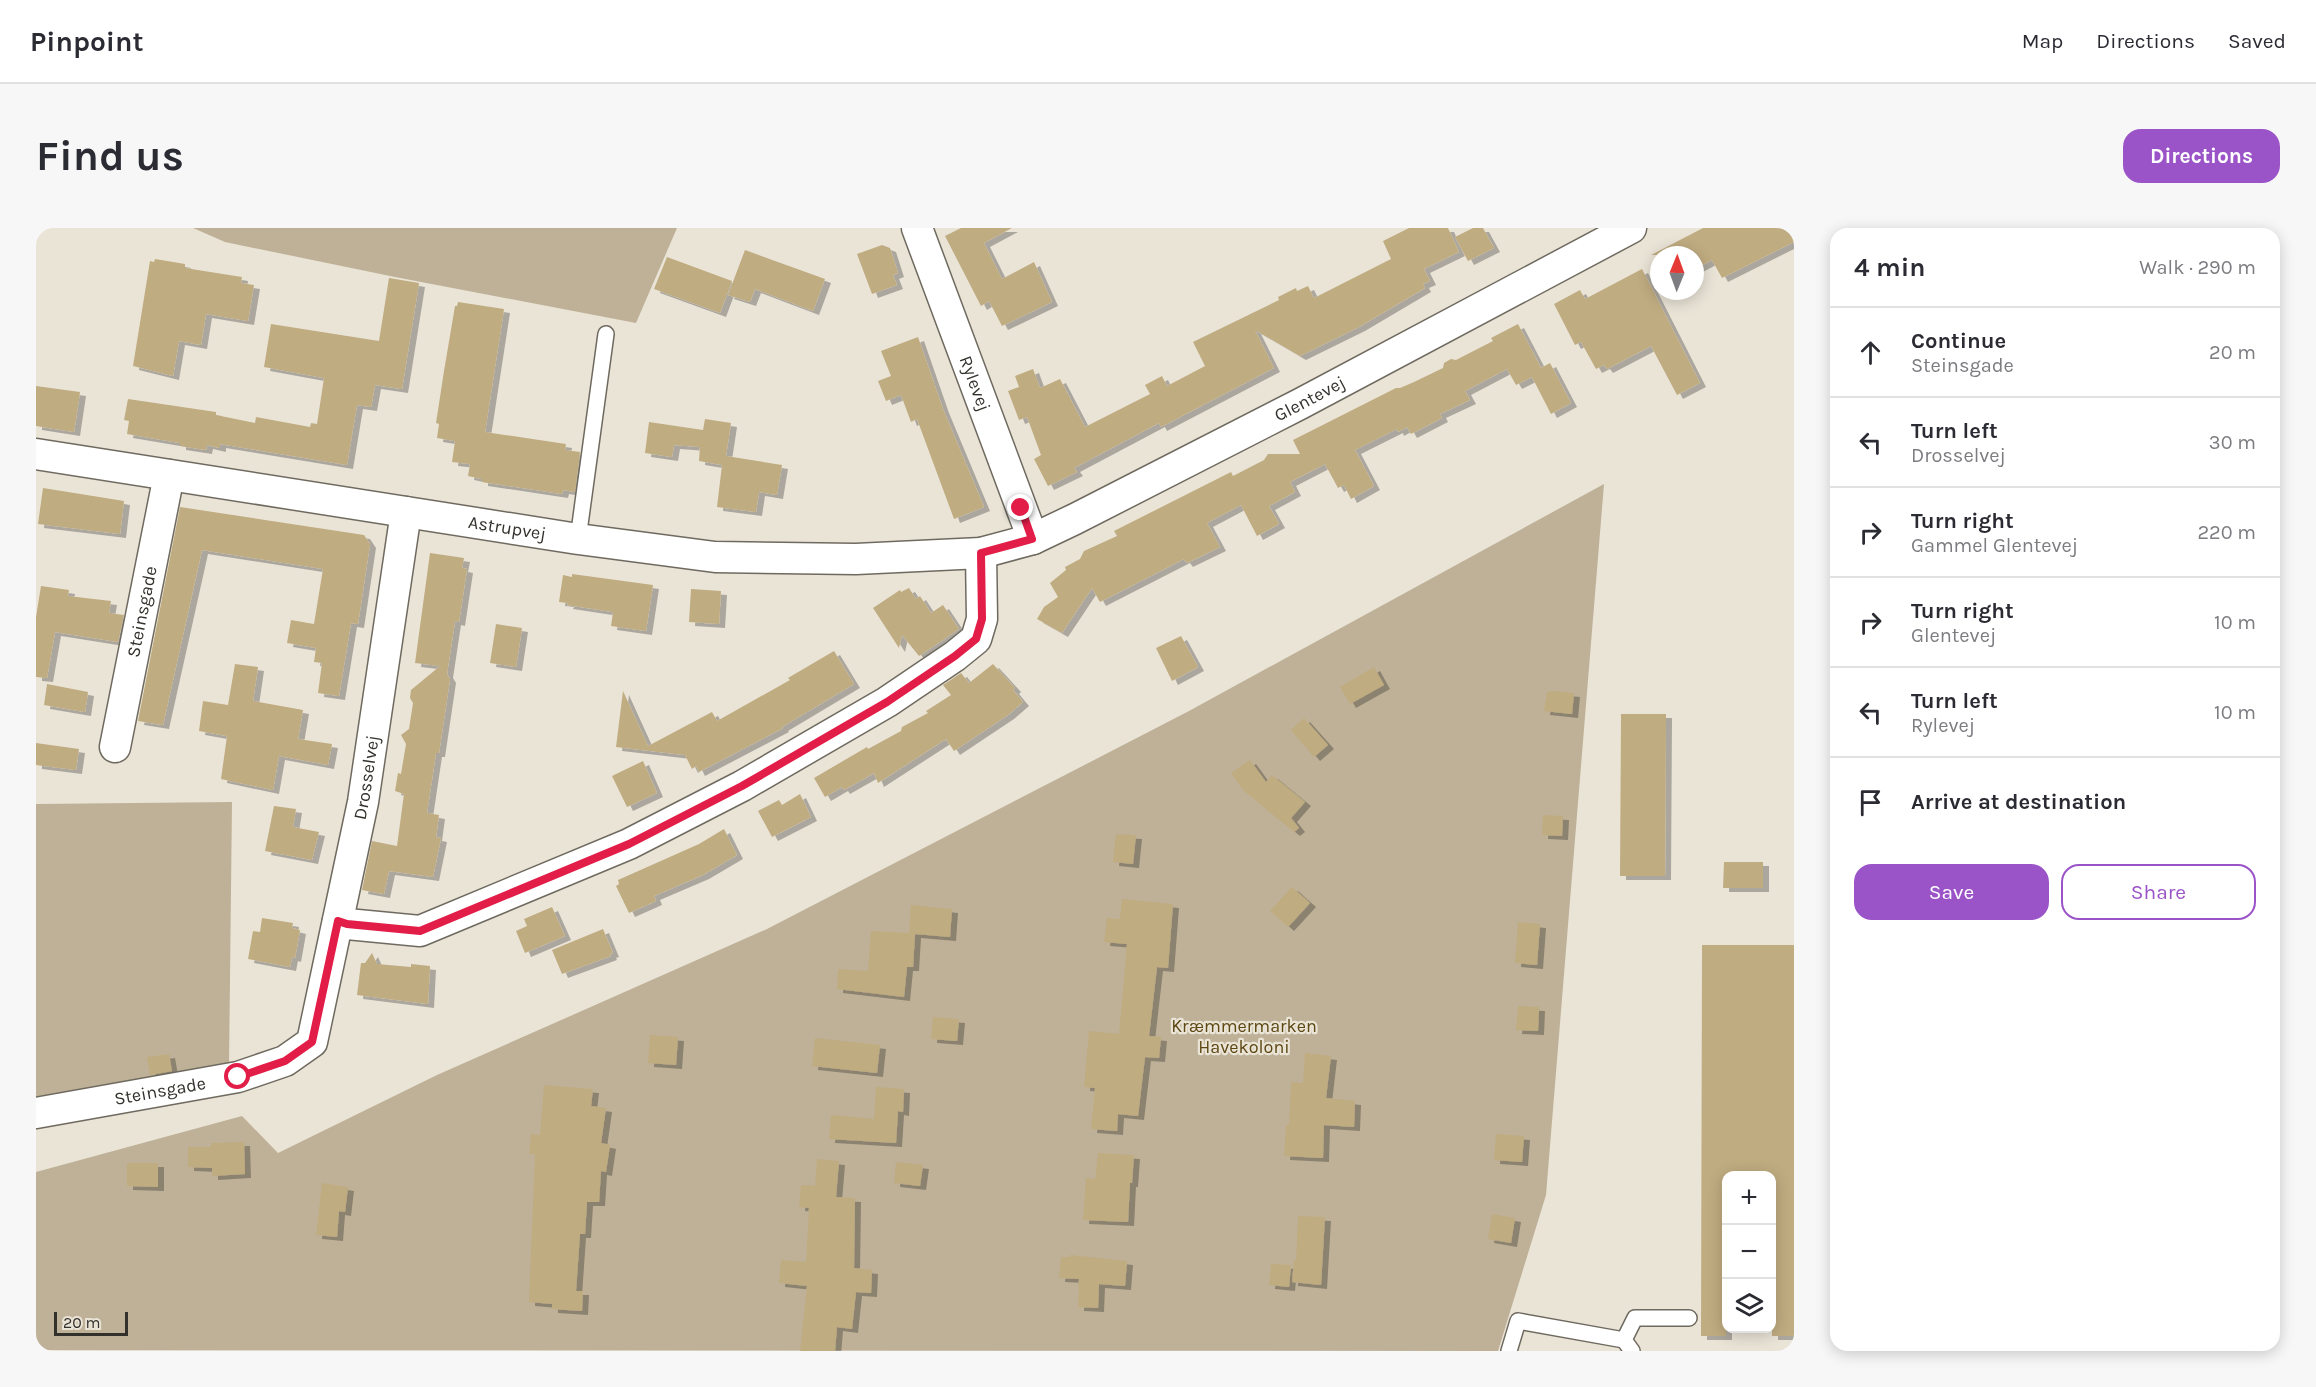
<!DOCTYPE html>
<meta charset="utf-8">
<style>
body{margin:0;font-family:Karla,sans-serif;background:#f7f7f7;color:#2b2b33}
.controls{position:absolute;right:18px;bottom:18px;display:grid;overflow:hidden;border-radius:12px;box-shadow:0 3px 15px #0003}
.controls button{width:54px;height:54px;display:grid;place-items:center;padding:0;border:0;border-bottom:2px solid #e1e1e2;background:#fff;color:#2b2b33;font:30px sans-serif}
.compass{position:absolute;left:1614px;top:18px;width:54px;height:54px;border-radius:50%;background:#fff;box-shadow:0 3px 15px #0003;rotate:1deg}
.scale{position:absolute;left:18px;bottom:15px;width:74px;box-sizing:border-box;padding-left:6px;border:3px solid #33312c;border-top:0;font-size:16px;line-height:21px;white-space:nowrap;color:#33312c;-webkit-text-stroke:4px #eae4d7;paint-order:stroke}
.stop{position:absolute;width:18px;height:18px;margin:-14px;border:4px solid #e11d48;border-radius:50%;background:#fff}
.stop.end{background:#e11d48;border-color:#fff;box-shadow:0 2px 6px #0008}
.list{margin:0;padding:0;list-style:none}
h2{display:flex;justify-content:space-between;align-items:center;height:78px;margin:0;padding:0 24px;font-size:26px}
h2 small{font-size:20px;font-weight:400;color:#7c7c81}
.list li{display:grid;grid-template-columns:39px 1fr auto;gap:18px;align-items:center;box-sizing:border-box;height:90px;padding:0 24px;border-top:2px solid #e1e1e2}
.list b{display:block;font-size:22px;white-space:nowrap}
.list p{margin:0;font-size:20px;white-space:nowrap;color:#7c7c81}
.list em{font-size:20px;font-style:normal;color:#7c7c81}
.actions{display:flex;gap:12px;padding:18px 24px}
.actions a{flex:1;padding:14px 0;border:2px solid #9b54c8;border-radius:18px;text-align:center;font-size:21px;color:#9b54c8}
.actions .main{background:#9b54c8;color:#fff}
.icon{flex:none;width:33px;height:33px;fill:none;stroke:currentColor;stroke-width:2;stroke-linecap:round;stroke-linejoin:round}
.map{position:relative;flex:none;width:1758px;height:1123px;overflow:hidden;border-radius:18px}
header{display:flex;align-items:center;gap:36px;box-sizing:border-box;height:84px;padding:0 30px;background:#fff;border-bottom:2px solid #e1e1e2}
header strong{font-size:28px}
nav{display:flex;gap:33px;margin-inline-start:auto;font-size:21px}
.intro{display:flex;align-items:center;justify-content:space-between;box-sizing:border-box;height:144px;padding:0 36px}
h1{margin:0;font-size:42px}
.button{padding:15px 27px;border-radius:18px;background:#9b54c8;color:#fff;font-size:21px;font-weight:700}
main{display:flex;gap:36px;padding:0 36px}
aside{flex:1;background:#fff;border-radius:18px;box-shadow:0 3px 15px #0003}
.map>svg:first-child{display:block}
.green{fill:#beb197}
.building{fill:#c0ac81;filter:url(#shadow)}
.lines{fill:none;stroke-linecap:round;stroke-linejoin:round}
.service-casing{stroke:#6f6a5f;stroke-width:18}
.minor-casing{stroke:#6f6a5f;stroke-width:33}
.service{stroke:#fff;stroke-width:15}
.minor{stroke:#fff;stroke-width:30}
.route{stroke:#e11d48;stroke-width:8}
.labels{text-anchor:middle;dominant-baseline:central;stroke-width:4.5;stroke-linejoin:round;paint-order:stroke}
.street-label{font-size:18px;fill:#33312c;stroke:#eae4d7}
.park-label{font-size:18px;fill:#5c4712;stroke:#eae4d7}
</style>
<header>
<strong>Pinpoint</strong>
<nav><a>Map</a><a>Directions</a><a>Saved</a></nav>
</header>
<div class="intro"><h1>Find us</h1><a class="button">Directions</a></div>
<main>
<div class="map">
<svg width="1758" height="1123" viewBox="0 0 1758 1123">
<defs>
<filter id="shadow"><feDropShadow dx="6" dy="4" stdDeviation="0" flood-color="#0004"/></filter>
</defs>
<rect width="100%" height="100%" fill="#eae4d7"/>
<path class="green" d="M157 0H641L600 95 359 49 189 14Z
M1568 256 1510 967 1462 1123 0 1122V944L206 888 242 925 401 847 731 701 1153 483Z
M196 574 193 839 0 873V576Z"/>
<path class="building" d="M925 0H976L948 15 966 51 998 34 1016 74 966 98 953 73 945 78 909 8Z
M1373 0H1412L1423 24 1388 41 1394 53 1387 56 1389 60 1323 99 1264 128 1219 102 1238 140 1125 199 1123 195 1038 240 1041 244 1012 258 998 231 1005 227 991 189 983 192 972 163 983 159 979 148 997 141 1004 160 1024 151 1049 199 1114 166 1109 157 1126 148 1131 158 1169 138 1157 114 1243 72 1242 69 1260 60 1261 63 1272 58 1278 70 1355 31 1347 13Z
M1437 0H1447L1458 20 1432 33 1419 9Z
M1667 0H1758V14L1686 50 1676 32 1659 41V27H1615Z
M846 17 854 20 862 45 857 47 861 57 836 66 821 26Z
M709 22 789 51 777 83 719 61 714 74 692 67Z
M631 29 696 53 684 85 618 61Z
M119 31 149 36V40L206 49 205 55 218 57 212 93 170 86 165 117 143 113 137 148 97 138 114 33 118 34Z
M1606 41 1664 155 1641 167 1615 118 1571 141 1568 137 1560 141 1545 114 1539 117 1518 76 1544 62 1549 71Z
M353 50 383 55 366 161 339 157 335 179 321 177 311 237 184 216V220L171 217 170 222 144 218V215L91 206 93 193 88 192 92 171 180 184V187L219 195 220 189 274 199 275 195 281 196 288 150 228 139 235 96 343 113Z
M422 74 468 81 449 204 530 216 529 222 544 224 539 264 527 262 526 266 446 254V251L432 248 434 236 416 234 419 213 401 210 403 196 400 195 408 143 419 78H421Z
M1482 96 1505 140 1514 135 1535 175 1515 186 1496 149 1480 157 1471 141 1429 163 1434 172 1404 186 1406 190 1375 206 1371 199 1362 204 1361 201 1319 222 1338 258 1315 271 1308 257 1302 260 1289 236 1254 254 1259 264 1233 278 1243 296 1221 308 1205 277 1171 295 1184 319 1151 335 1148 331 1064 374 1056 360 1026 405 1001 391 1008 379 1022 369 1014 355 1030 342 1029 339 1044 331 1048 323 1081 308 1078 303 1195 244 1197 248 1228 232 1232 226H1264L1257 212 1360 160H1364L1378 154 1407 140 1408 135 1415 131 1420 132 1457 113 1455 110Z
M882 109 907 181 948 279 918 291 881 191 875 194 865 167 850 173 842 153 855 148 845 123Z
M0 158 44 164 38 204 0 198Z
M669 191 695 195 690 228 746 237 741 267 723 264 720 284 681 279 686 237 663 233 664 219 638 217 636 229 609 225 613 194 667 202Z
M7 260 88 273 84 306 2 296Z
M144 279 328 307 334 316 322 396 315 395 303 468 282 465 286 435 278 434 280 420 251 415 255 392 278 396 287 341 166 322 127 497 102 493Z
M394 325 428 330 426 340 431 341 423 394 419 393 411 446 414 451 403 525H400L391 585 403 587 400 609 405 610 397 649 353 643 348 666 326 662 336 613 361 618 368 566 359 563 362 545 365 546 370 516 365 507 373 501 377 475 374 470 375 462 404 438 379 435Z
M536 346 617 357 610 403 575 398 577 384 531 377 532 375 523 374 527 347 536 349Z
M5 358 33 362 32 368 75 373 73 385 88 387 82 414 19 404 11 450 0 449V389Z
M873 360 880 371 884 368 895 385 907 377 923 401 883 428 866 407 863 420 837 380 864 362 865 364Z
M655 361 685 363 683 396 653 394Z
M460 396 486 400 480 439 454 435Z
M1145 408 1162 439 1136 453 1120 420Z
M798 423 818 456 746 499 747 500 663 544 660 538 656 541 649 527 580 519 587 463 612 518 676 484 681 493 754 452 752 450Z
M199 436 222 439 217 473 267 482 262 511 296 516 292 537 243 528 237 562 185 551 191 508 163 503 167 473 192 477Z
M957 436 979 460 977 462 987 474 972 487 918 523 910 511 842 555 838 545 808 562 806 559 789 569 778 550 831 519 832 521 865 503 866 499 892 485 890 483 915 467 907 457 925 445 933 455Z
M1338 439 1348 457 1314 476 1304 459Z
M11 456 52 464 49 484 8 477Z
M1516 463 1538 465 1536 486 1508 483 1511 464Z
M1585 486H1630L1629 648H1584Z
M1268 490 1292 517 1278 529 1255 502Z
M0 515 43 521 40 542 0 537Z
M1214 532 1230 554 1236 547 1269 574 1255 590 1263 600 1258 604 1207 562 1195 545Z
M607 533 621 565 591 579 576 548Z
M764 566 775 589 736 609 722 583 743 572 746 577Z
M238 578 260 581 257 599 283 604 276 632 229 623Z
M1507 587 1527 588 1526 608 1506 607Z
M688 601 701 627 667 647 618 668 620 673 593 685 580 658 583 656 582 652 663 616Z
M1080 606 1100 607 1097 636 1077 634Z
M1688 634H1727V660H1687Z
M1256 659 1274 675 1252 699 1234 683Z
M1086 671 1137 676 1132 740 1121 739 1113 808 1125 809 1123 830 1109 829 1102 888 1082 886 1081 903 1055 901 1059 860 1048 859 1053 803 1083 806 1091 716 1068 714 1071 690 1084 691Z
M875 677 916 681 914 709 879 706 877 739H871L868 769 801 761 802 741 832 743 835 703 873 705Z
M516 679 529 708 489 725 480 703 491 698 488 691Z
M226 690 257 695 256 700 264 702 259 730 256 729 254 739 212 731 217 703 224 704Z
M1482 694 1504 696 1501 737 1479 735Z
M567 701 577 725 574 726 575 728 526 746 516 722Z
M1666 717H1758V1108H1736V948H1690V1108H1665Z
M336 725 341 736 375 739V736L394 738 392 776 321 767 325 735H329Z
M1482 778 1503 779 1502 803 1480 802Z
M897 789 923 791 921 813 895 811Z
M614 807 642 809 640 837 612 835Z
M779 810 844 817 841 845 776 838Z
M1269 825 1295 828 1290 870 1319 873 1318 899 1288 897 1287 930 1248 928 1250 897H1253L1255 854 1267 855Z
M133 826 136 843 114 847 111 829Z
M508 857 557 861 555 878 570 880 565 915 574 917 570 944 565 943 563 974H551L549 1006H544L540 1063H547L546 1083 516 1081V1076L493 1074 499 926H493L495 906 504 907Z
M840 859 868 861 867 884 862 883 860 915 793 911 795 887 838 891Z
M1460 906 1488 908 1486 934 1458 932Z
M208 914 209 946 176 948V940L152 939V919H175V915Z
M1062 925 1098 927 1096 955H1094L1092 994 1047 992 1050 950 1059 951Z
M781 931 803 933 800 969 819 970 818 1040 836 1042 835 1065 820 1064 816 1101 801 1099 799 1123H764L771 1058 743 1055 745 1032 770 1034 773 980 763 979 765 957 779 958Z
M860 934 887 937 884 958 858 955Z
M91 935H122V959L91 958Z
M286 955 312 959 309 984 303 983 301 1009 280 1007Z
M1456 986 1479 990 1475 1015 1452 1011Z
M1262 988 1289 989 1285 1057 1256 1054 1258 1032H1260Z
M1034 1027 1091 1033 1089 1058 1063 1056 1062 1080 1042 1079 1043 1051 1023 1050 1025 1029H1034Z
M1235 1036 1255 1037 1253 1059 1233 1057Z"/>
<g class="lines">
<g class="service-casing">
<path id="service" d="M542 311 570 106
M1588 1112 1599 1090H1653
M1473 1123 1482 1093 1588 1112 1596 1123"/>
</g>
<g class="minor-casing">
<g id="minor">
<path id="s1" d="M881 0 997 311"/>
<path id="s2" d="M0 226 542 311 679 329 820 331 945 325 997 311 1039 291 1264 176 1595 0"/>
<path id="s3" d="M79 519 133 247"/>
<path d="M302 693 311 696 384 703 593 616 706 558 851 474 919 428 940 411 946 391 945 325"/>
<path id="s4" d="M0 885 202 849 249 833 276 814 327 574 370 284"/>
</g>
</g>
<use href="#service" class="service"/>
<use href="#minor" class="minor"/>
</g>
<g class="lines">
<path class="route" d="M202 849 249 833 276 814 302 693 311 696 384 703 593 616 706 558 851 474 919 428 940 411 946 391 945 325 996 311 985 280"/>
</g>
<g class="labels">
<g class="street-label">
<text stroke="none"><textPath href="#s1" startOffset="166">Rylevej</textPath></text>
<text stroke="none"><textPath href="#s2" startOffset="1317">Glentevej</textPath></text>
<text stroke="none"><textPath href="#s2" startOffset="477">Astrupvej</textPath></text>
<text stroke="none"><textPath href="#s3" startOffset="138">Steinsgade</textPath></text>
<text stroke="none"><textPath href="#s4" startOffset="558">Drosselvej</textPath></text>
<text stroke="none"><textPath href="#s4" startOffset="126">Steinsgade</textPath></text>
</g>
<g class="park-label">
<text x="1208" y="798">Kræmmermarken<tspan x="1208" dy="21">Havekoloni</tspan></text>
</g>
</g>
</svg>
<div class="controls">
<button>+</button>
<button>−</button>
<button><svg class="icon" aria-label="layers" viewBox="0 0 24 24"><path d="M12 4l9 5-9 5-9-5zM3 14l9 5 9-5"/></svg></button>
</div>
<svg class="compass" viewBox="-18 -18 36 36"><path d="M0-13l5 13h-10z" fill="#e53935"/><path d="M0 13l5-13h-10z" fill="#7c7c81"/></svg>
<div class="scale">20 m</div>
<div class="stop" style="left:202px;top:849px"></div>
<div class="stop end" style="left:985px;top:280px"></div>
</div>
<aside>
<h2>4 min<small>Walk · 290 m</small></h2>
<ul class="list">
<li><svg class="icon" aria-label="ahead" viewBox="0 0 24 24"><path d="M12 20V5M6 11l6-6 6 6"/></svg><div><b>Continue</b><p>Steinsgade</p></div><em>20 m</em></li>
<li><svg class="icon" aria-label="left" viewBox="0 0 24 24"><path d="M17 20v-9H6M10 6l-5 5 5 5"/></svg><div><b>Turn left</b><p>Drosselvej</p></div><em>30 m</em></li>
<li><svg class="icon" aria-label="right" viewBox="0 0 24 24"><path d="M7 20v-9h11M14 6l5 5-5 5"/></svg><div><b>Turn right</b><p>Gammel Glentevej</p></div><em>220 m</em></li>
<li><svg class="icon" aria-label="right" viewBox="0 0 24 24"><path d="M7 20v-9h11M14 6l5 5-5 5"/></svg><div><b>Turn right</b><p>Glentevej</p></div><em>10 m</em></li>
<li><svg class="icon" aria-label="left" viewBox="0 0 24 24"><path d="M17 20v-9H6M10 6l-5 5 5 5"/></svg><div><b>Turn left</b><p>Rylevej</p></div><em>10 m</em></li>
<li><svg class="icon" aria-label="arrive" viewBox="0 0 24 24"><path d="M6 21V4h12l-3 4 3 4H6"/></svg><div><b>Arrive at destination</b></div></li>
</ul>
<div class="actions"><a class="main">Save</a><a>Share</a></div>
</aside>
</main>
